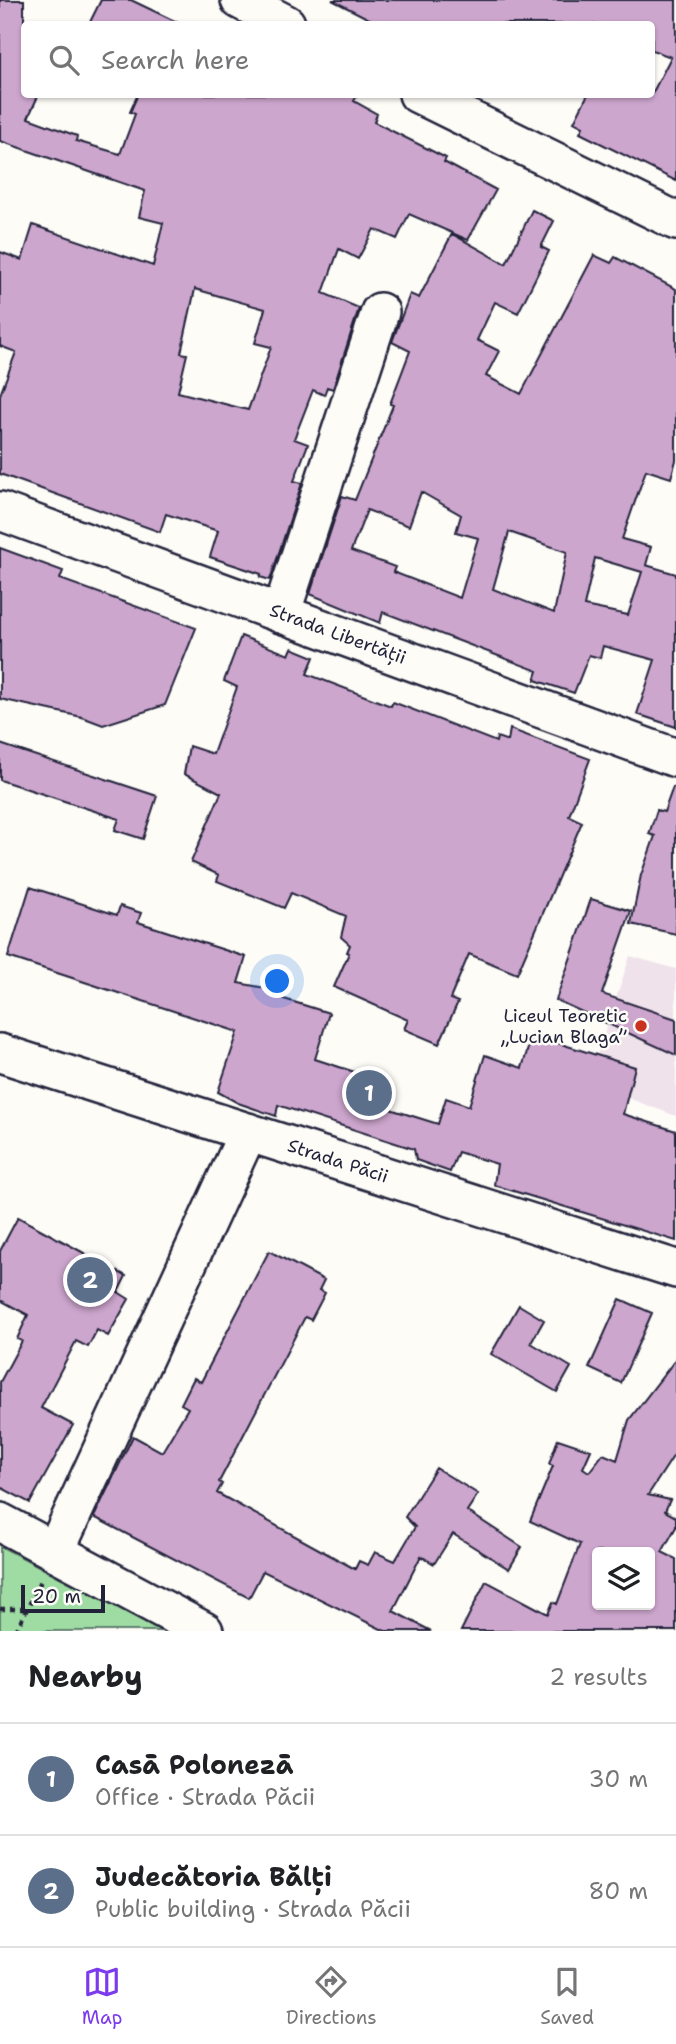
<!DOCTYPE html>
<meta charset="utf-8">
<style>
body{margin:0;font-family:"Shantell Sans",sans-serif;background:#f2f2f2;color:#202124}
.controls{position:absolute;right:21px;bottom:21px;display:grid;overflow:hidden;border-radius:7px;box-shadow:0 2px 5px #0004}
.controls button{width:63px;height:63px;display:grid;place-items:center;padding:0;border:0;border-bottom:2px solid #e0e0e0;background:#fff;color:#202124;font:35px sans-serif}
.scale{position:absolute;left:21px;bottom:18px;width:84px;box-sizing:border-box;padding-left:7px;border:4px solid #22223b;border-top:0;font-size:19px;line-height:24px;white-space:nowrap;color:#22223b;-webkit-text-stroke:5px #fdfcf7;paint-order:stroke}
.you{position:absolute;left:278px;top:982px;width:24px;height:24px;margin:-18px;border:5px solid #fff;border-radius:50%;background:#1a73e8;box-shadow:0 0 0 10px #1a73e833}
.badge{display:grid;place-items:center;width:46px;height:46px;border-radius:50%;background:#7c3aed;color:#fff;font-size:23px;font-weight:700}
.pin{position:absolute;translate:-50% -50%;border:4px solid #fff;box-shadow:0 2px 7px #0006}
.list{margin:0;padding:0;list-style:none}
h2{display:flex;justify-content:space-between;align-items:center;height:91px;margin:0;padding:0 28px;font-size:30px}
h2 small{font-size:23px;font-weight:400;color:#757577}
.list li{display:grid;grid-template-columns:46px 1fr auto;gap:21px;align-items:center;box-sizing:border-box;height:112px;padding:0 28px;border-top:2px solid #e0e0e0}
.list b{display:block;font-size:26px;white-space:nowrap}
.list p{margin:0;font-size:23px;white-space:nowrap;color:#757577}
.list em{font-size:23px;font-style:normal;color:#757577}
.icon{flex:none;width:38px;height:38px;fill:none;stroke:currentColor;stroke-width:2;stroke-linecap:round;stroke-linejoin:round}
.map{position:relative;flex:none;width:676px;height:1631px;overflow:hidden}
.search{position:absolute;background:#fff;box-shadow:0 2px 5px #0004;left:21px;right:21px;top:21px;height:77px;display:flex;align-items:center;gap:18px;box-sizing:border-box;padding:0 24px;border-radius:7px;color:#757577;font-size:26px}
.sheet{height:315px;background:#fff}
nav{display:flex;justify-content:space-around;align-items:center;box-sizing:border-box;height:98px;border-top:2px solid #e0e0e0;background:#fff;font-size:19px;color:#757577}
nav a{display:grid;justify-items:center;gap:4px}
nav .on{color:#7c3aed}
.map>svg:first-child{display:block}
.built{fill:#efe2eb}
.green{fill:#9fdca3;stroke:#607f6f;stroke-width:2}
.building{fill:#cda6ce;stroke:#22223b;stroke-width:2;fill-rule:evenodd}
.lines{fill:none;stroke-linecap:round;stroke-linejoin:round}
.minor-casing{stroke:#22223b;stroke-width:42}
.path{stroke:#22223b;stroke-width:4.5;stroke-dasharray:5 5;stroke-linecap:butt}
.minor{stroke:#fdfcf7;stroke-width:37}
.poi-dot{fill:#c8321e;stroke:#fdfcf7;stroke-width:2.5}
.labels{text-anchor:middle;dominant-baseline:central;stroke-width:5;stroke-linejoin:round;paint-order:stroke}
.street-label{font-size:18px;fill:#22223b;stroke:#fdfcf7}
.poi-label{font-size:18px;fill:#22223b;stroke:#fdfcf7;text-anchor:end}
</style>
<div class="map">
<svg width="676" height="1631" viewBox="0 0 676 1631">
<rect width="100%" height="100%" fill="#fdfcf7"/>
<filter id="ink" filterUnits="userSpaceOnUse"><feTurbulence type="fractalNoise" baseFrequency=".0143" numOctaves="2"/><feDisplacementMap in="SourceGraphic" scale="14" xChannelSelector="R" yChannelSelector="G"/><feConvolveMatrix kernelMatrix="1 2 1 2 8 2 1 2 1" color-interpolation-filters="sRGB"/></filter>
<g filter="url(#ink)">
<path class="built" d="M630 956 676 969V1116L588 1083Z"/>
<path class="green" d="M0 1546 164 1631H0Z"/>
<path class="building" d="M0 0H24V94H39L28 118 77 136 76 141 120 154 135 114 130 112 138 94H358L354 101 377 114 374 122 446 158 444 162 496 190 468 240 409 214 397 239 374 229 358 259 339 249 323 293 359 308 333 389 327 387 324 395 313 390 294 439 308 444 294 481 302 483 270 580 260 577 261 574 210 557 218 531 166 514 160 532 0 474V395L16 352 0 346V252L22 260 33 225 153 266 163 223 139 217 145 191 0 141ZM195 289 265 309 255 343 271 347 248 410 178 392 187 354 181 353Z
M101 0H131L181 24H89Z
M332 0H676V181L580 133 583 127 574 122 588 94H652L671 57 652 50V24H379Z
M532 210 554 221 541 247 549 251 518 313 495 302 477 340 499 351 486 376 521 394 594 255 611 263 615 257 676 289V460L671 478 646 470 622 539 651 547 646 565 676 574V727L637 714 655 660 603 646 600 658 589 655 574 693 535 680 538 671 383 612 380 623 310 594 342 496 355 500 393 405 390 404 410 351 392 342 410 294 419 298 452 234 506 264ZM421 492 461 515 456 532 478 538 460 598 393 572 395 567 351 551 367 510 409 526ZM509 532 567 552 554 613 493 589ZM595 558 642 572 628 615 584 606Z
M0 548 63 571 60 579 196 628 165 705 103 725 82 717 0 699Z
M241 636 289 655 292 648 314 657 307 674 391 706 393 702 496 742 497 737 508 741 510 729 590 759 569 816 582 822 517 974 469 954 450 999 458 1002 439 1044 404 1029 408 1020 334 987 349 953 347 952 350 945 341 937 346 916 291 893 284 908 217 881 219 875 191 862 221 793 184 774 189 746 213 754 237 687 224 681Z
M0 744 157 796 143 839 115 830 119 819 0 780Z
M673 787H676V934L631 924 641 875 655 836 649 834 657 810 664 812Z
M30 887 117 915 120 906 141 913 138 922 246 957 238 983 260 987 282 995 281 998 329 1013 315 1059 376 1079 373 1090 394 1097 390 1109 438 1124 446 1098 469 1106 485 1055 522 1068 532 1035 635 1067 623 1114 676 1131V1241L494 1185 497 1164 458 1152 450 1172 416 1160 414 1149 278 1105 276 1116 238 1103 218 1092 238 1032 8 957Z
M591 899 631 911 602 994 676 1019V1055L556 1000Z
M18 1217 126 1276 118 1292 129 1299 108 1336 97 1330 88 1347 76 1341 41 1408 73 1425 30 1503 0 1487V1382L22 1341 17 1339 28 1315 0 1300V1251Z
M269 1251 324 1280 319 1290 325 1293 311 1320 305 1317 219 1482 222 1484 217 1493 355 1569 359 1561 368 1565 375 1552 395 1561 415 1527 405 1517 436 1468 478 1494 467 1511 522 1547 509 1569 453 1534 434 1564 421 1556 393 1611 431 1631H385L263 1571 249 1598 94 1517 133 1436 162 1452 188 1408 181 1404 194 1378 201 1382Z
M620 1299 652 1313 621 1383 589 1368Z
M519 1305 544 1320 531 1343 571 1367 557 1392 491 1354Z
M676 1359V1452L648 1495 670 1500 665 1511 676 1517V1527L662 1552 676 1559V1631H461L486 1581 548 1614 553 1602 557 1604 580 1544 530 1521 553 1466 549 1464 558 1439 591 1450 583 1468 589 1472 603 1454 617 1460 629 1420ZM597 1552H650V1605H597Z"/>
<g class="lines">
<g class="minor-casing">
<path id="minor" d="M240 0 286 24
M418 94 676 221
M0 511 676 758
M281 614 380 312
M0 1053 676 1269
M0 1522 204 1631
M55 1552 248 1132"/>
</g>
<path class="path" d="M0 1609H28
M16 1631 41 1581"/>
<use href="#minor" class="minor"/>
</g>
</g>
<circle class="poi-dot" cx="641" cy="1026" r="7"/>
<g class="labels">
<g class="street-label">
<text transform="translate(338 634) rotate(20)">Strada Libertății</text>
<text transform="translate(338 1161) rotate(18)">Strada Păcii</text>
</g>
<g class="poi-label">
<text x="627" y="1016">Liceul Teoretic<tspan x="627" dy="21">„Lucian Blaga”</tspan></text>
</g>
</g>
</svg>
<div class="controls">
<button><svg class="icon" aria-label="layers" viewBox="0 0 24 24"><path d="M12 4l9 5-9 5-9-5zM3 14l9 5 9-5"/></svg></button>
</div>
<div class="scale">20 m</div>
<div class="you"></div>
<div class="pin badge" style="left:369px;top:1093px;background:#5c6f8a">1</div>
<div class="pin badge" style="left:90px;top:1280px;background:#5c6f8a">2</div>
<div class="search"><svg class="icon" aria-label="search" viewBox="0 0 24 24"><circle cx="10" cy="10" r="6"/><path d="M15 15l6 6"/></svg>Search here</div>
</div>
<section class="sheet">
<h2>Nearby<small>2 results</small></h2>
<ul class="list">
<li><span class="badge" style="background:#5c6f8a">1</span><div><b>Casā Polonezā</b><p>Office · Strada Păcii</p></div><em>30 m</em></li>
<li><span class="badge" style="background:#5c6f8a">2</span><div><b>Judecătoria Bălți</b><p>Public building · Strada Păcii</p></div><em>80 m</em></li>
</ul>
</section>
<nav>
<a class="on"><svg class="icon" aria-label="map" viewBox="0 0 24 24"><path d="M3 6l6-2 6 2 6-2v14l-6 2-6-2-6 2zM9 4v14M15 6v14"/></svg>Map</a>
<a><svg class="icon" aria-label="directions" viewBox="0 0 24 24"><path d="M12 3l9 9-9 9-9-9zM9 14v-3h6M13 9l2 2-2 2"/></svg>Directions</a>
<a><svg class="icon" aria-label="saved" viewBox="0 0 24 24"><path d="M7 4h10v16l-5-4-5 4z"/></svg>Saved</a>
</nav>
